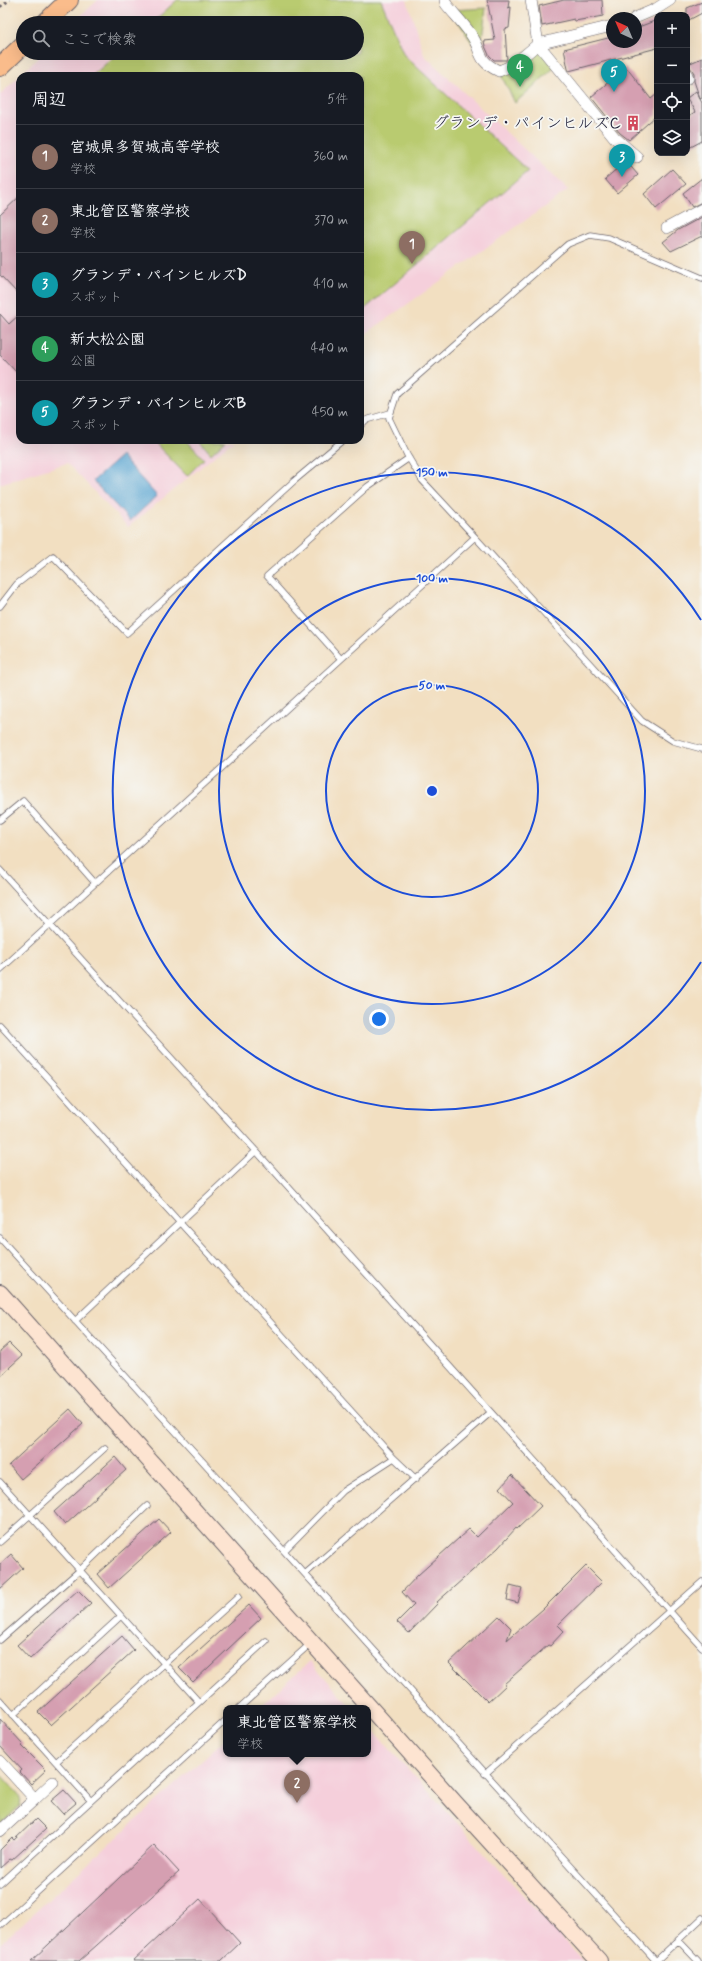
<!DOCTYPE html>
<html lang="ja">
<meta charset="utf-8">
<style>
body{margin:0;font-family:Mynerve,"Klee One",sans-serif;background:#20242c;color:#f1f3f6}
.controls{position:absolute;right:12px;top:12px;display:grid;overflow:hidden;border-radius:8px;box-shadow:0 4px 16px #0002}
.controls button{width:36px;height:36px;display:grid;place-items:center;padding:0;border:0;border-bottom:1px solid #363941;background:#171b24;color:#f1f3f6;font:20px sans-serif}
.compass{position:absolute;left:606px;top:12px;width:36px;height:36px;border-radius:50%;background:#171b24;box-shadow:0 4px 16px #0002;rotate:316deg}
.you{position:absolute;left:379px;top:1019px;width:14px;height:14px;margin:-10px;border:3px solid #fff;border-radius:50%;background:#1a73e8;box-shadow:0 0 0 6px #1a73e833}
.badge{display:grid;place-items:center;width:26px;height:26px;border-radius:50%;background:#0b8043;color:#fff;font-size:13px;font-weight:700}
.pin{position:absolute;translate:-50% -33px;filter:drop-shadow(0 1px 2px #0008)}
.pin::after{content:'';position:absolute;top:21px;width:14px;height:12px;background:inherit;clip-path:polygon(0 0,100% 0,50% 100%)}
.popup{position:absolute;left:223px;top:1705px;width:148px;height:52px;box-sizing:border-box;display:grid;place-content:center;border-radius:8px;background:#171b24;filter:drop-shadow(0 1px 3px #0005);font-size:13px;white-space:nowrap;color:#9ea1a6}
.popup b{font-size:15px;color:#f1f3f6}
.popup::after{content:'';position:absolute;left:50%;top:100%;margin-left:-8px;border:8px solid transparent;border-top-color:#171b24}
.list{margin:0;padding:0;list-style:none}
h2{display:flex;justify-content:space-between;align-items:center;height:52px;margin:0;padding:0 16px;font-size:17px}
h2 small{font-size:13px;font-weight:400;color:#9ea1a6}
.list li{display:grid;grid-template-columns:26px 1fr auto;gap:12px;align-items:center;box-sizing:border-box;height:64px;padding:0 16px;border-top:1px solid #363941}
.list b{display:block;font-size:15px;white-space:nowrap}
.list p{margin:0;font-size:13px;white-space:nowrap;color:#9ea1a6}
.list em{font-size:13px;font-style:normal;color:#9ea1a6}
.icon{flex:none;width:22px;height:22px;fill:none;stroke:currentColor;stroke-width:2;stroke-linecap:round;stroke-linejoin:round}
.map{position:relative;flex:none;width:702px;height:1961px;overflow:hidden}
.search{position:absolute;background:#171b24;box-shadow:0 4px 16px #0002;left:16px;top:16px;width:348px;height:44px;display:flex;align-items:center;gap:10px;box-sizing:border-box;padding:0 14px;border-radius:22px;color:#9ea1a6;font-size:15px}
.panel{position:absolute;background:#171b24;box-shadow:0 4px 16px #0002;left:16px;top:72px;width:348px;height:372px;border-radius:12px}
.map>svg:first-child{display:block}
.built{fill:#f5cfdb}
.green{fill:#b9cb6f;stroke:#6e7655}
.water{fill:#5aa5d2;stroke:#3e6486}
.building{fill:#d59fb1}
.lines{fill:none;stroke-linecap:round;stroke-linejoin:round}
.lane-casing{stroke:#6b646a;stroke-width:7}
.street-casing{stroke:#6b646a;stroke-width:12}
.secondary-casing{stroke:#6b646a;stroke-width:18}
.primary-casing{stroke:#6b646a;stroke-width:20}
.path{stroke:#6b646a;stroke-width:2.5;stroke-dasharray:3 3;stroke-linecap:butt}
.lane{stroke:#fff;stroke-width:5.5}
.street{stroke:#fff;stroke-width:11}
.secondary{stroke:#fde4d1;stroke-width:16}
.primary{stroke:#fabc8b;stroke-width:18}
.ring{fill:none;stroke:#1d4ed8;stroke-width:2}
.labels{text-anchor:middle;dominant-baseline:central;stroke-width:3.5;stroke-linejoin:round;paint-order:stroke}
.poi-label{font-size:16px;fill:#22223b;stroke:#f6f6f2;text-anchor:end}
.centre{fill:#1d4ed8;stroke:#f6f6f2;stroke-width:2}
.ring-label{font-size:12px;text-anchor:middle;font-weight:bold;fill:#1d4ed8;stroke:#f6f6f2;stroke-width:3.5;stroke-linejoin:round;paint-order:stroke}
</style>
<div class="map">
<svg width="702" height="1961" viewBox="0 0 702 1961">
<rect width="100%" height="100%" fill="#f6f6f2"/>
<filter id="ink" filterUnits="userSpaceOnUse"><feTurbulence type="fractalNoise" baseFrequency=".025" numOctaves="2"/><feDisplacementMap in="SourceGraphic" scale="8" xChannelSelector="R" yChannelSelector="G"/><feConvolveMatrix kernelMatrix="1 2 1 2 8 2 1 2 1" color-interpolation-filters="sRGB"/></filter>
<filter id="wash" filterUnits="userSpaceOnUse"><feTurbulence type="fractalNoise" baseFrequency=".012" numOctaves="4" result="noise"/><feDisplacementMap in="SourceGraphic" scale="16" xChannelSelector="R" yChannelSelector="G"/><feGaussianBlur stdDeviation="0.9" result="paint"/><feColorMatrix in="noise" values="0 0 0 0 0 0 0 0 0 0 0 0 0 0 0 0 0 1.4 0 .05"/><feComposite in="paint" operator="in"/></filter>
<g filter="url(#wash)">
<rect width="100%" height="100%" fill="#f2dfc1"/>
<path class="built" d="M98 0H407L424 55 568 190 360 338V76H20V440H234L128 527 67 463 0 484V95L43 53H357V23H73Z
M310 1661 352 1708H259Z
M368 1725 583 1961H0V1944L226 1738V1754H368Z"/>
<path class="green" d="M177 0H381L404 55 528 171 360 313V76H92L118 53H357V23H152Z
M486 8 480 55 451 10Z
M538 44 554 68 515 103 499 71Z
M152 440H186L204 459 187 476Z
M199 440H226L211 454Z
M0 1774 21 1797 20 1806 0 1825Z"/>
<path class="water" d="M121 456 157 496 130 521 93 481Z"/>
<g id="blocks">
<path class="building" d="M487 0H509L508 8 511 7 509 28 505 29 507 60H494L489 55 485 46 484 41 495 40Z
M564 0H602L603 16 575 21 574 19 542 26 539 6Z
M702 2V13L687 21V8Z
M657 20V48L569 71 568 69 564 49 612 37V42H636V28Z
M702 58V98L700 99 694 81V73L688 64Z
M626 67 651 99 657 94V115L629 140 620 133 591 97Z
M696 91 702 103V141L687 149V117L695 112 687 98Z
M626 161 638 175 617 193 605 179Z
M672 169 686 184 656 209 644 194Z
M702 178V202L692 207 683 193Z
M20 196V296L0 275V215Z
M702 217V236L671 251 663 242 678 230Z
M0 314 9 324 20 314V376L0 355Z
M9 1343 22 1356 0 1376V1351Z
M70 1409 83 1424 21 1479 9 1465Z
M115 1457 126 1470 65 1525 54 1512Z
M512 1475 541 1506 517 1529 516 1528 498 1548 437 1602 438 1603 409 1633 397 1622 414 1605 402 1592 418 1575 469 1529 477 1537 513 1502 500 1488Z
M159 1519 171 1532 109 1588 97 1574Z
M11 1554 23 1568 0 1589V1564Z
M586 1566 602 1582 558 1625 564 1631 550 1646 548 1645 504 1684 506 1685 488 1702 449 1663 499 1616 511 1628 507 1640 543 1609Z
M510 1585 522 1588 518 1603 507 1600Z
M78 1590 91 1603 30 1659 17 1645Z
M249 1605 261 1618 193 1682 179 1668Z
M122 1636 134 1650 51 1725 38 1712Z
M0 1719 23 1744 22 1746 46 1770 31 1784 20 1772 22 1770 0 1746Z
M64 1790 76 1803 63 1814 51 1801Z
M36 1819 46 1829 12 1860 10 1859 0 1868V1850L12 1838 14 1840Z
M154 1845 179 1872 79 1961H31Z
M200 1899 240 1943 221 1961H133Z"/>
</g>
</g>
<g filter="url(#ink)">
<use href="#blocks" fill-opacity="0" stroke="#6b646a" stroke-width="1"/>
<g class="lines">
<g class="lane-casing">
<path id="lane" d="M360 426 366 420 390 413
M475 537 422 480 407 455 389 418 397 394 568 244 590 235 609 238 702 278
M0 606 17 584 53 556 127 633 294 481 343 440
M341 659 267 576 367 487 409 458
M0 820 23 801 95 883
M0 870 256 1151 702 1647
M0 970 475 537 642 721 673 741 702 749
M0 1025 394 1458
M0 1238 656 1961 702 1918
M75 1321 256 1151
M0 1482 199 1702
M0 1542 105 1448
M284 1551 343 1491 394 1458 416 1479
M305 1574 490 1413
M0 1640 80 1570 147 1506
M0 1700 91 1801
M239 1708 310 1644
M13 1715 121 1616
M56 1762 239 1596
M485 1774 702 1582
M0 1884 266 1641
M0 1926 226 1720
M678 1940 698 1961"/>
</g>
<g class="street-casing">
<path id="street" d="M445 0 446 4C454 14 463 23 470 33 483 50 475 60 499 71L513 65 538 44 612 26
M531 0 538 44 615 138 637 157
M635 18 656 9 670 0
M687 75 688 78
M667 228 702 209
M0 1761 35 1799 0 1831
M35 1799 53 1782"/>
</g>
<g class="secondary-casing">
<path id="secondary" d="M0 1293 455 1803 599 1961"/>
</g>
<g class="primary-casing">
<path id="primary" d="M45 23 69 0
M0 67 23 45"/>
</g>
<path class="path" d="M0 7 10 0"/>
<use href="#lane" class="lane"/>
<use href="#street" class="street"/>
<use href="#secondary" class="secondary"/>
<use href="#primary" class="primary"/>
</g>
</g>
<g class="ring">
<circle cx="432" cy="791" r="106"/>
<circle cx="432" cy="791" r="213"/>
<path d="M701 962A319 319 0 1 1 701 620"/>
</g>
<defs>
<g id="building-bare" transform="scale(1.2)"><path d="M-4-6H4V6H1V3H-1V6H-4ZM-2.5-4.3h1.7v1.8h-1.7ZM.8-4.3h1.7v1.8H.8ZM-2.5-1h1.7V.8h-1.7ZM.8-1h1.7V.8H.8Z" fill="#d1495b" stroke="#f6f6f2" stroke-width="2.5" paint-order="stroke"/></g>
</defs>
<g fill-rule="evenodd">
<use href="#building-bare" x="633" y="123"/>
</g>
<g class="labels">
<g class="poi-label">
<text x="621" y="123">グランデ・パインヒルズC</text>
</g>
</g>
<circle cx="432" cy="791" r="6" class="centre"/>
<g class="ring-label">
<text x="432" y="476">150 m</text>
<text x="432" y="582">100 m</text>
<text x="432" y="689">50 m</text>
</g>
</svg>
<div class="controls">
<button>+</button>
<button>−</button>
<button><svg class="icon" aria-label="locate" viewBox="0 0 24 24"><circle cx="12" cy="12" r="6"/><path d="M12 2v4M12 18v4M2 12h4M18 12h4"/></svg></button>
<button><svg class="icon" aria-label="layers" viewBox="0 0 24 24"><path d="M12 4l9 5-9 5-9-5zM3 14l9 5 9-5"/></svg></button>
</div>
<svg class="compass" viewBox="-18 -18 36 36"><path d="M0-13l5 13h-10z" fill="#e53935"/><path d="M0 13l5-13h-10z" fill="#9ea1a6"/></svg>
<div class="you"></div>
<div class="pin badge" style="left:412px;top:264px;background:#8d6e63">1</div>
<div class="pin badge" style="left:297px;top:1803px;background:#8d6e63">2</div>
<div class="popup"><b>東北管区警察学校</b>学校</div>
<div class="pin badge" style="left:622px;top:177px;background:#0f9aa8">3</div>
<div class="pin badge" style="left:520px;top:87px;background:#2e9e5b">4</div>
<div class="pin badge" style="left:614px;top:92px;background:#0f9aa8">5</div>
<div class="search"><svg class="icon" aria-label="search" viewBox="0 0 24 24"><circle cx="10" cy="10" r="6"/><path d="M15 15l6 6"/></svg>ここで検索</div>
<section class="panel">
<h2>周辺<small>5件</small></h2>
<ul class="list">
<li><span class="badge" style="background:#8d6e63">1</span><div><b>宮城県多賀城高等学校</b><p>学校</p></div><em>360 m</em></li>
<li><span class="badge" style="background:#8d6e63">2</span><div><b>東北管区警察学校</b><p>学校</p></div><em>370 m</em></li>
<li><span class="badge" style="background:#0f9aa8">3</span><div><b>グランデ・パインヒルズD</b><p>スポット</p></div><em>410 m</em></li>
<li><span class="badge" style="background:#2e9e5b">4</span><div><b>新大松公園</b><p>公園</p></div><em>440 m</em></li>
<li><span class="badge" style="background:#0f9aa8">5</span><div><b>グランデ・パインヒルズB</b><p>スポット</p></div><em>450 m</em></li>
</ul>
</section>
</div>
